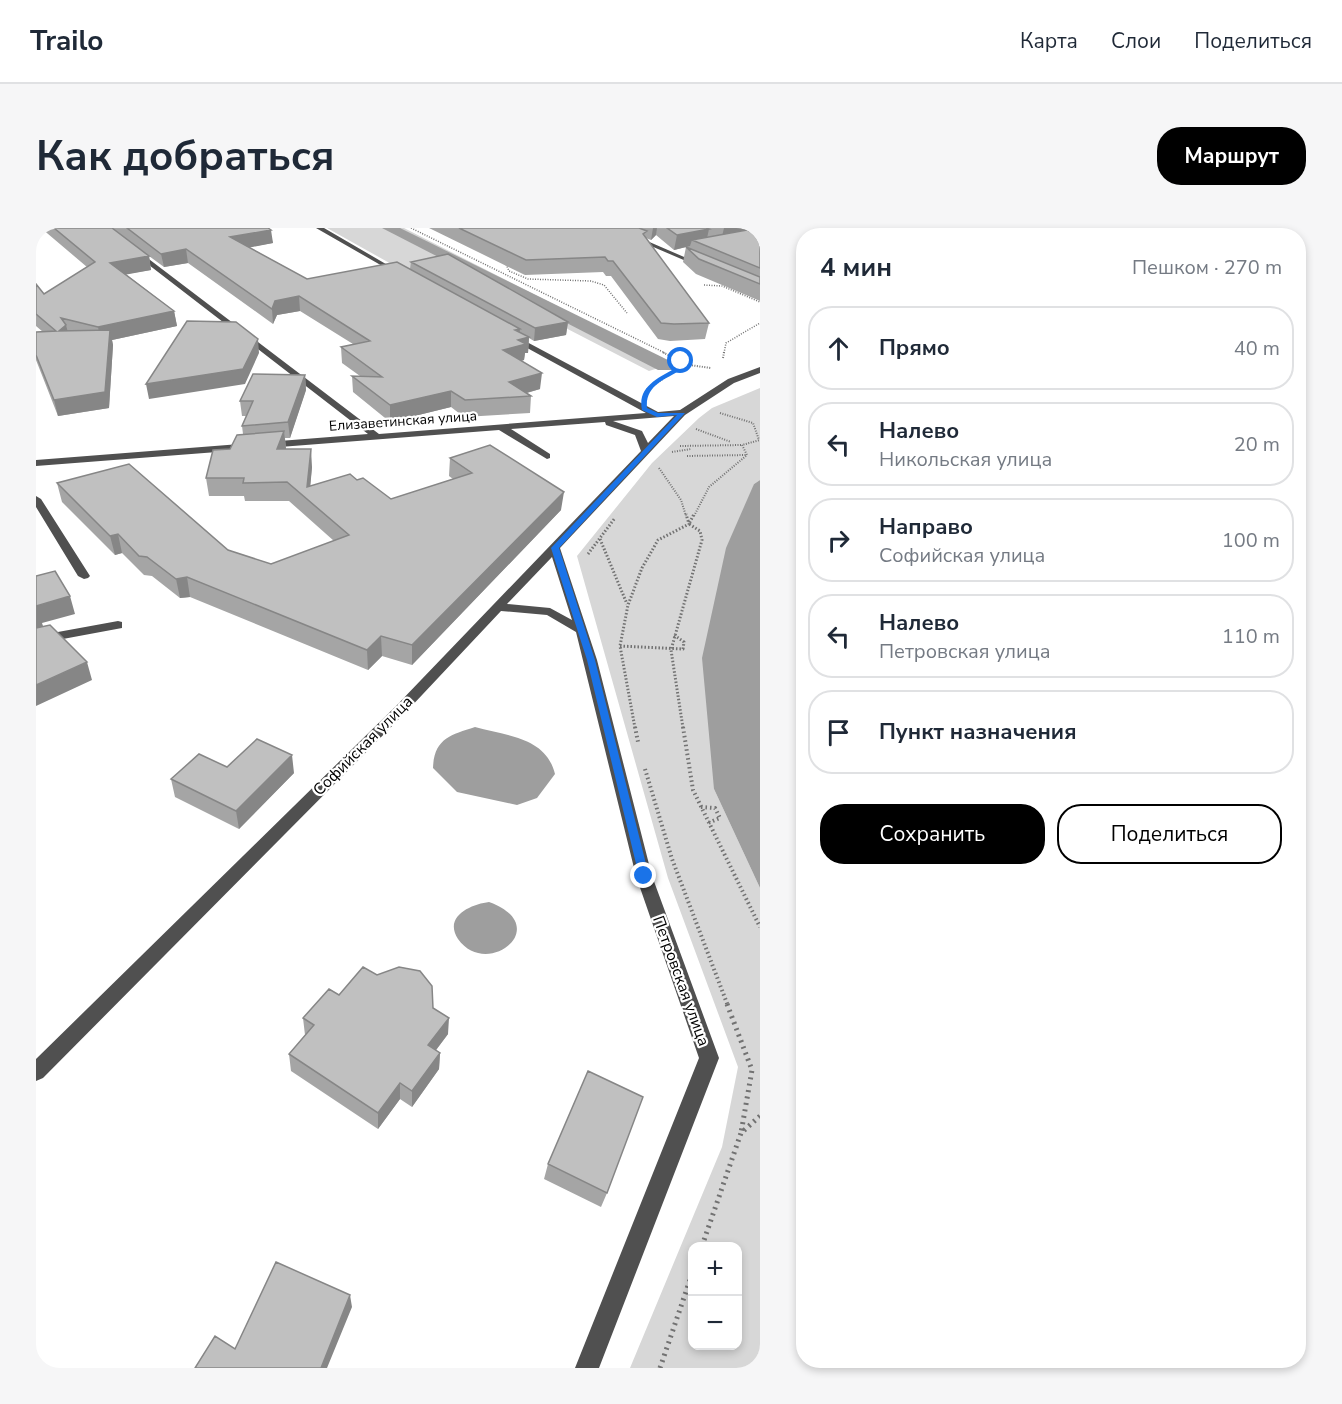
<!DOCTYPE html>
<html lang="ru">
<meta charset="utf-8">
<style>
body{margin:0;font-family:"Nunito Sans",sans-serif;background:#f6f6f7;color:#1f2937}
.controls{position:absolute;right:18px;bottom:18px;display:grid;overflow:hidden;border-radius:12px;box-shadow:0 3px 9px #0003}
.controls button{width:54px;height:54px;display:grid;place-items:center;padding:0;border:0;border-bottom:2px solid #e0e1e3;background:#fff;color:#1f2937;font:30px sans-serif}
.stop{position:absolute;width:18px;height:18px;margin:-14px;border:4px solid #1a73e8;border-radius:50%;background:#fff}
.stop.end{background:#1a73e8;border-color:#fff;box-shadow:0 2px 6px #0008}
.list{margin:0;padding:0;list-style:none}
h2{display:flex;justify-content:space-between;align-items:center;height:78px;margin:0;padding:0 24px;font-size:26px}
h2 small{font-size:20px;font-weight:400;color:#747a83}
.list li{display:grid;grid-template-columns:39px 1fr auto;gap:18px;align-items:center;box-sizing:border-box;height:84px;margin:0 12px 12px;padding:0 12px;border:2px solid #e0e1e3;border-radius:24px}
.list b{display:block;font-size:22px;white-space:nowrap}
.list p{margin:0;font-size:20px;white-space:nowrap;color:#747a83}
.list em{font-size:20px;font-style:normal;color:#747a83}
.actions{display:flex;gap:12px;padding:18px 24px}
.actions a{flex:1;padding:14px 0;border:2px solid #000;border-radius:24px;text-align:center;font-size:21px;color:#000}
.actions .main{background:#000;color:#fff}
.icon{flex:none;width:33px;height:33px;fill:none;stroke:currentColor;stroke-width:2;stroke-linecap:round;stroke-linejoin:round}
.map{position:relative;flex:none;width:724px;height:1140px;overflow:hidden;border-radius:24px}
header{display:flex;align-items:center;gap:36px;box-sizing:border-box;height:84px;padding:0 30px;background:#fff;border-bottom:2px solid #e0e1e3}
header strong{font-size:28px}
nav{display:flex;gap:33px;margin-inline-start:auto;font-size:21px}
.intro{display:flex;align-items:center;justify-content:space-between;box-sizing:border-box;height:144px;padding:0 36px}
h1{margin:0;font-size:42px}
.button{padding:15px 27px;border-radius:24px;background:#000;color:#fff;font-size:21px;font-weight:700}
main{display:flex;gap:36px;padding:0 36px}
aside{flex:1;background:#fff;border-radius:24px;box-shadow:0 3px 9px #0003}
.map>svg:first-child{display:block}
.green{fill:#d7d7d7;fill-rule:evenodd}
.water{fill:#9e9e9e}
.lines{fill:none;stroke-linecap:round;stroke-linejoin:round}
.canal{fill:#9e9e9e;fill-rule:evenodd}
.path-far4{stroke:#727272;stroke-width:1.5;stroke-dasharray:1 1.5;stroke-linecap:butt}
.path-far3{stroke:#727272;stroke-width:2;stroke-dasharray:1 1.5;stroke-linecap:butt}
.path-far2{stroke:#727272;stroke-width:3;stroke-dasharray:1.5 2;stroke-linecap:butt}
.path-far1{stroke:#727272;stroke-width:4;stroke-dasharray:1.5 3;stroke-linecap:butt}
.path{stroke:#727272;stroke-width:5;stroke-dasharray:2 4.5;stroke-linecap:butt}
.minor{fill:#505050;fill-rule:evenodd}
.wall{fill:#a5a5a5}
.shaded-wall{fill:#868686}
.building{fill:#c0c0c0;stroke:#868686;stroke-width:1.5}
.route{fill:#1a73e8}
.labels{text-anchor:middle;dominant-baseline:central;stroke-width:4.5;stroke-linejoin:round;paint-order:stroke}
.far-street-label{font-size:14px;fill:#000;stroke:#fff}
.street-label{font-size:16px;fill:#000;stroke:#fff}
</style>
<header>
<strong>Trailo</strong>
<nav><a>Карта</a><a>Слои</a><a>Поделиться</a></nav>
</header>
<div class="intro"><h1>Как добраться</h1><a class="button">Маршрут</a></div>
<main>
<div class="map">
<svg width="724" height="1140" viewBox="0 0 724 1140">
<rect width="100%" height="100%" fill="#fff"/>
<path class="green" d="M291 0H368L635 136 613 143 404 35 366 42Z
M724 160V252L718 256 678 561 724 660V1140H594L686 919 702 839 632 650 541 328 616 235 663 190 676 180ZM656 1018H702V1118H656Z"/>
<path class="water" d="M724 252V660L678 561 666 430 690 320 718 256Z
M439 499C471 508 510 509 519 546L501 570 481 577 421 564 397 540C398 511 414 507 439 499Z
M453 674C519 698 451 752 422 711 407 688 436 676 453 674Z"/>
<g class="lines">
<path class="canal" d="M346 0H364L636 134 639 138 636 142H622Z"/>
<path class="path-far4" d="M375 0 629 125
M469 34 473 43 492 51 555 53 568 57 591 85
M668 57 686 58 724 74
M688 125 690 115 724 95"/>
<path class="path-far3" d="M687 130 688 124
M646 136 675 140
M611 161 644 140 645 133 626 124
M684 185 717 195 723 212
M660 201 695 214
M644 218 706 217
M636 224 655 221
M651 228 710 227
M623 240 645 272 650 288
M658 288 673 259 711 227 706 217 724 212"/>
<path class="path-far2" d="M564 311 591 376
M552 326 579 290
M584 418 647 421 648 414 638 407
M599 500 584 418 592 377 606 340 622 312 653 296 650 286
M647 500 635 422 666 312 664 303 653 296 658 286"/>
<path class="path-far1" d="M599 499 602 514
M647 499 657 562 724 699
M609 541 636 631 692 778
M665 579 679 580 684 590 672 595"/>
<path class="path" d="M691 776 716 842 705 905
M666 1018 705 905 724 888
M624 1140 656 1046"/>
<path class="minor" d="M65 0H72L343 206 610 185 471 109 470 107 474 105 622 184 644 182 692 151 724 139V145L698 155 649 187 524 320 561 432 616 648 683 830 563 1140H539L663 830 600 648 540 404 511 387 465 383 371 483 7 850 0 853V831L361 477 605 223 599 207 570 197 569 194 475 201 514 226V230L511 231 463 202 0 238V232L332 206ZM638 188 612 215 606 203 577 193ZM516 329 536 392 514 380 471 376Z
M280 0H288L367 46 362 47Z
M573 0H581L669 38 664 39Z
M0 268 5 271 54 348 52 350 48 351 42 348 0 279Z
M82 393 86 394V400L0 416V408Z"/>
</g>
<path class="wall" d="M5 0H232L237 15 213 19 271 51 374 41 375 34 532 94 530 107 498 113 493 110 492 125H489L488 132 485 133 504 161 491 165 495 168 494 185 428 189 415 179 354 194 317 164 316 148H324L306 135 305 119 317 116 264 83 241 87 237 96 152 35 128 39 113 28 115 42 90 46 138 83 141 98 76 112 77 117 73 180 22 188 0 132V104H7L0 98V56L8 66 51 39Z
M393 0H724V73L660 46 647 34 650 19 638 22 620 7 615 12 610 10 673 95 669 111 634 113 622 111 575 48H570L567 44 489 47Z
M269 147 270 162 254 210H249L250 221 276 239 274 258 321 252 355 271 417 251 413 248 414 230 525 282 376 437 346 428 332 442 154 369 144 370 116 348 108 347 86 325 79 327 26 274 21 255 192 322 235 336 298 313 253 273H209L208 268H173L170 250 207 206 206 198 210 188H206L204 173Z
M191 539 258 545 203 601 139 569 135 551Z
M303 767 397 780 412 806 400 822 404 825 403 841 376 879 364 871 342 901 255 843 253 826 269 807 267 790Z
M512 936 571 965 565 979 508 951Z"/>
<path class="shaded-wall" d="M617 0H621L620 7 615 12Z
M688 0H724L685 13Z
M673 1 670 15 656 12 654 18 638 22 641 7Z
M235 2 237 15 196 23 194 9Z
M150 21 152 35 128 39 125 26Z
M113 28 115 42 77 49 74 35Z
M263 68 264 83 241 87 237 96 236 81 239 73Z
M138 83 141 98 76 112 77 117 73 180 22 188 18 172 65 114 62 99Z
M532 94 530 107 498 113 499 100Z
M30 97 34 112 23 103Z
M484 101 483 111 493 109 492 125H489L488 132 466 138 467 122 479 102Z
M222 111 223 125 209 156 113 171 110 156Z
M506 145 504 161 472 170 473 154Z
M269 147 270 162 254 210 252 194Z
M415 163V179L354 194V177Z
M248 203 250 221H241Z
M275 221 276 239 273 273 271 259Z
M528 264 525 282 376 437V417Z
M82 306 86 325 79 327 74 308Z
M151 349 154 369 144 370 140 351Z
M34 368 39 386 6 395 9 404 0 406V378Z
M345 408 346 428 332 442 331 422Z
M51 434 56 452 0 478V457Z
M256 527 258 545 203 601 200 583Z
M413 790 412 806 391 834 392 817Z
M404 825 403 841 376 879V863Z
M364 855V871L342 901V885Z
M314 1067 316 1079 291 1140H285Z"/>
<path class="building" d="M18 0H76L113 28 74 35 138 83 62 99 25 90 30 97 23 103 74 102 69 164 18 172 0 127V104L20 103 0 86V56L8 66 59 34Z
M91 0H232L235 2 194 9 271 51 361 34 484 101 479 102 493 109 482 112 490 116 467 122 506 145 473 154 495 168 429 172 415 163 354 177 316 148 346 149 305 119 334 113 263 68 239 73 236 81 150 21 125 26Z
M423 0H603L611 3 607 6 673 95 638 96 625 95 577 33H572L569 29 490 32Z
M631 0H670L673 1 641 7Z
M724 0V40L656 12 722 0Z
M650 19 724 49V56L663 31Z
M412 26 532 94 499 100 375 34Z
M151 93 200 94 222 111 207 141 110 156Z
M217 146 269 147 252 194 206 198 217 173H204Z
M248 203 241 221H275L271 259 314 246 321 252 327 250 355 271 436 245 414 230 454 217 528 264 376 417 345 408 331 422 151 349 140 351 111 329 103 328 82 306 74 308 21 255 93 236 192 322 235 336 313 307 251 254 207 255 208 250H170L177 222 194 221 201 207Z
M19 343 34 368 0 378V348Z
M14 397 51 434 0 457V400Z
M221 511 256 527 200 583 135 551 163 526 191 539Z
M327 739 341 747 363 739 384 743 396 758 397 780 413 790 392 817 404 825 376 863 364 855 342 885 253 826 278 797 267 790 293 761 303 767Z
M552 843 607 869 571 965 512 936Z
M240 1034 314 1067 285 1140H159L179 1108 199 1121Z"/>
<path class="route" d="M643 132 647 133 646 141C629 152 609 157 611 180L622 185H649L523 320 559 432 613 648 608 652 603 648 551 432 515 320 641 187 621 189 606 182C601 158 623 150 641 139Z"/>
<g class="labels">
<g class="far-street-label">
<text transform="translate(367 193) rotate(-4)">Елизаветинская улица</text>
</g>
<g class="street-label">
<text transform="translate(327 518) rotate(-45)">Софийская улица</text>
<text transform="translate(645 753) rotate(70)">Петровская улица</text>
</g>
</g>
</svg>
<div class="controls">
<button>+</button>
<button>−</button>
</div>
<div class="stop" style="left:645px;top:133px"></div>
<div class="stop end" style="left:608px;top:648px"></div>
</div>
<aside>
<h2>4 мин<small>Пешком · 270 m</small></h2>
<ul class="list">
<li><svg class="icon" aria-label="ahead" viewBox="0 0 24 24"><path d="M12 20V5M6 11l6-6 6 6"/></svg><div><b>Прямо</b></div><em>40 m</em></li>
<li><svg class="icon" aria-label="left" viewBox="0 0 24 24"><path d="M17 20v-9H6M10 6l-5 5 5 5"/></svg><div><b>Налево</b><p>Никольская улица</p></div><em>20 m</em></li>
<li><svg class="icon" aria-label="right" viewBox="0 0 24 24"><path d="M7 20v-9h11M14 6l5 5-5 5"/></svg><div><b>Направо</b><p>Софийская улица</p></div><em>100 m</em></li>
<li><svg class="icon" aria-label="left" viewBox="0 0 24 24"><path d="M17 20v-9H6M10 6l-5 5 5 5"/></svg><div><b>Налево</b><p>Петровская улица</p></div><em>110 m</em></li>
<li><svg class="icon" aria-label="arrive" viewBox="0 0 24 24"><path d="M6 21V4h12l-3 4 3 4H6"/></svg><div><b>Пункт назначения</b></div></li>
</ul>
<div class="actions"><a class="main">Сохранить</a><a>Поделиться</a></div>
</aside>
</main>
